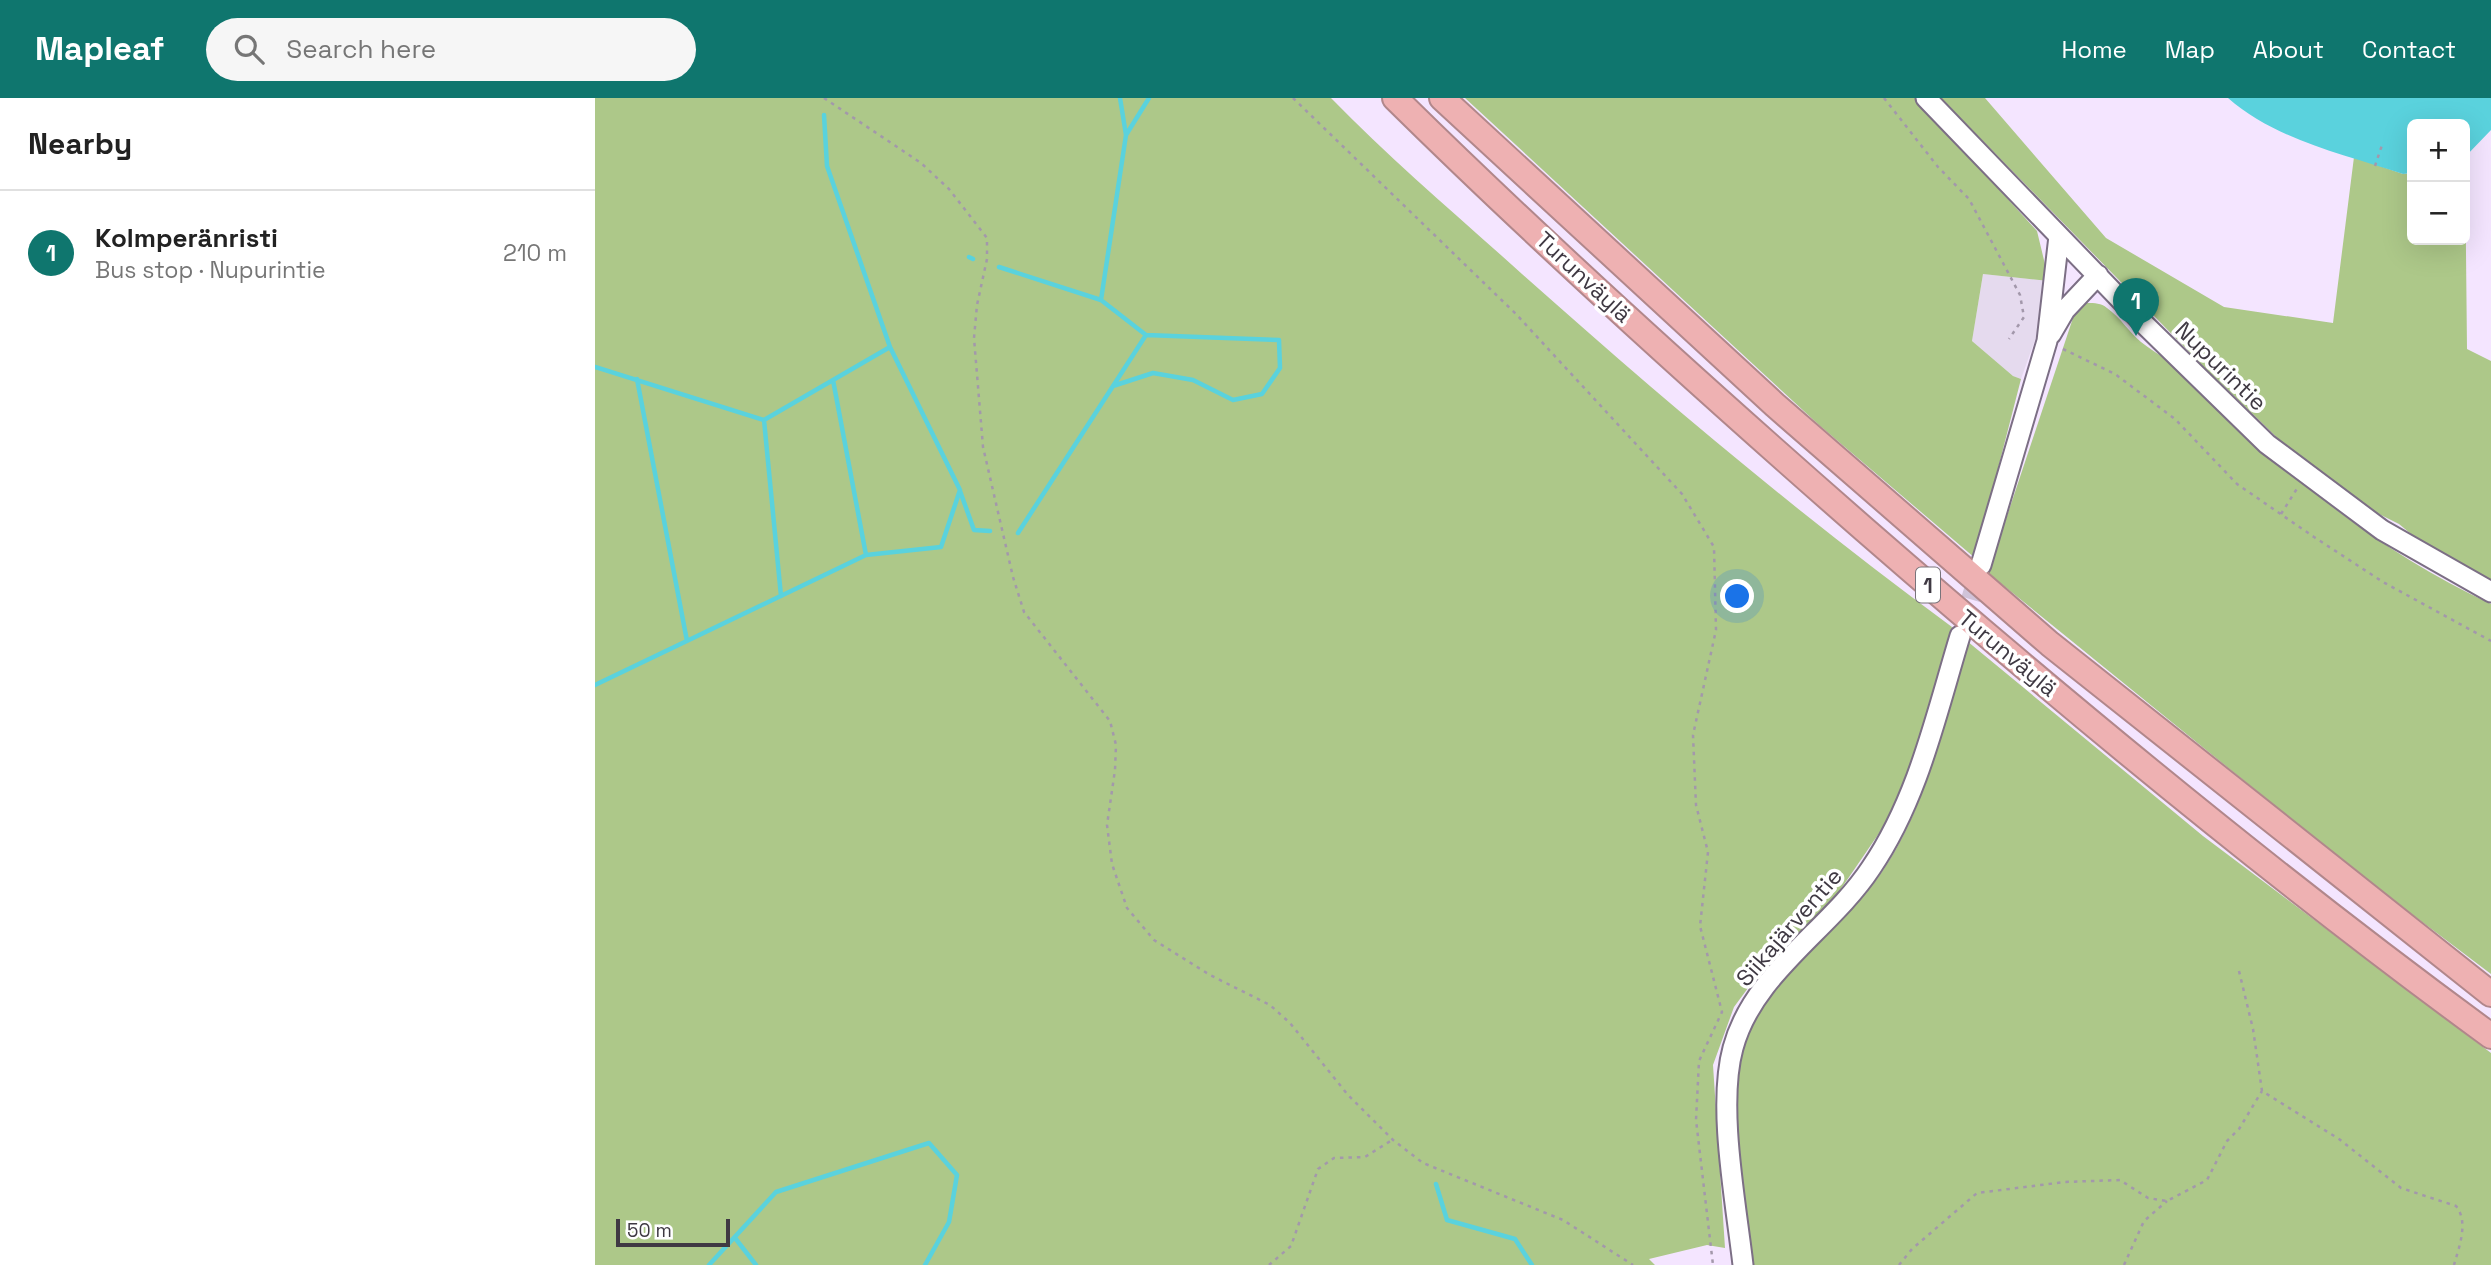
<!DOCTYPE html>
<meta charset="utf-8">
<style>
body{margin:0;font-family:"Space Grotesk",sans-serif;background:#f6f6f6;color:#222}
.controls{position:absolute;right:21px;top:21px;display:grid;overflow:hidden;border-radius:10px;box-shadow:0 7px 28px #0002}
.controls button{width:63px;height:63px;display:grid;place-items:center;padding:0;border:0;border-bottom:2px solid #e0e0e0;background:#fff;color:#222;font:35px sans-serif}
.scale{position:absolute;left:21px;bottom:18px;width:114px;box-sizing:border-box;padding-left:7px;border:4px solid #3f3943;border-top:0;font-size:19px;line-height:24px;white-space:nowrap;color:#3f3943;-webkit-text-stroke:5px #fff;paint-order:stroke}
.you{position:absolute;left:1143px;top:499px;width:24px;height:24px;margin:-18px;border:5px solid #fff;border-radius:50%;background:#1a73e8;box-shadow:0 0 0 10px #1a73e833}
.badge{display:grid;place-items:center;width:46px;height:46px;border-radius:50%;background:#0f766e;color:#fff;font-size:23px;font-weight:700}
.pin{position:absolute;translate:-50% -58px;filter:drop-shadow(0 2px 4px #0008)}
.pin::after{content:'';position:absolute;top:37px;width:24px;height:21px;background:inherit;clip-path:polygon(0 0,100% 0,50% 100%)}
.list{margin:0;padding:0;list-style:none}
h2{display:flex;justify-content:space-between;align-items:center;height:91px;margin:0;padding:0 28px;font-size:30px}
h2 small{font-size:23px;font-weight:400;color:#767676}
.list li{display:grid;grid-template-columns:46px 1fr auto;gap:21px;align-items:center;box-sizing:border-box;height:126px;padding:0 28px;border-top:2px solid #e0e0e0}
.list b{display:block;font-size:26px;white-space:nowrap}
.list p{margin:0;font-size:23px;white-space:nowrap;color:#767676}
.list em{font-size:23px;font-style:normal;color:#767676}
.icon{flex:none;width:38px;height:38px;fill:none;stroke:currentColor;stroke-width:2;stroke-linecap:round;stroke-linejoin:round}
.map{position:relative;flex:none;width:1896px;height:1167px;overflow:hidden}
header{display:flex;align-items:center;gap:42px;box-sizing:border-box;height:98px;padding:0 35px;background:#0f766e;color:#fff}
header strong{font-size:33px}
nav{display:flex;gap:38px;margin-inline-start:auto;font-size:24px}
.search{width:490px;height:63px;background:#f6f6f6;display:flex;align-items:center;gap:18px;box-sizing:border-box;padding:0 24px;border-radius:38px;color:#767676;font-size:26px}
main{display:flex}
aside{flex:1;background:#fff}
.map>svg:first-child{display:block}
.industrial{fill:#e5daee}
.green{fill:#adc889}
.water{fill:#5ad2dd}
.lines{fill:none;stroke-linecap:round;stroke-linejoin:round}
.stream{stroke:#5ad2dd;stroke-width:4.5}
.secondary-tunnel{stroke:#d0c3d9;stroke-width:19;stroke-dasharray:19 10;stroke-linecap:butt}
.secondary-casing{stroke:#7c6f85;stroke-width:23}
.highway-casing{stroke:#b1878b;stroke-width:28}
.path{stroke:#a398ab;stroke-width:2.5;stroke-dasharray:3.5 5;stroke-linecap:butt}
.secondary{stroke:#fff;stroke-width:19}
.highway{stroke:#eeb1b2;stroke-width:24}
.labels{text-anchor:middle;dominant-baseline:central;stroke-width:7;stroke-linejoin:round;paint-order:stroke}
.shield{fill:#fff;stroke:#79747b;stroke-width:2}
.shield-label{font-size:21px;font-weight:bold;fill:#3f3943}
.street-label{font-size:23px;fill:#3f3943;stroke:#fff}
</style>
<header>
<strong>Mapleaf</strong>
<div class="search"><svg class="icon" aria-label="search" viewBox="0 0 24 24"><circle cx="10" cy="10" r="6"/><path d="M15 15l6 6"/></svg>Search here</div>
<nav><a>Home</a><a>Map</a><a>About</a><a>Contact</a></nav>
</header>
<main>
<aside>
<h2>Nearby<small></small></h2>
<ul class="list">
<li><span class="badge">1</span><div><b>Kolmperänristi</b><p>Bus stop · Nupurintie</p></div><em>210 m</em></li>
</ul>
</aside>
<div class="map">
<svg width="1896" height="1167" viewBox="0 0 1896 1167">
<rect width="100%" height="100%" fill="#f4e5ff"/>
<path class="industrial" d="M1388 176 1454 183 1451 211 1426 281 1418 278 1377 243Z"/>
<path class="green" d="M0 0H736C796 62 863 118 927 176 1065 299 1207 419 1357 529L1331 627 1302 709 1239 801 1170 867 1139 909 1118 967 1130 1150 1112 1147 1054 1161 1060 1167H0Z
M870 0H1321L1442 133 1454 183 1388 176 1377 243 1418 278 1426 281 1380 460 1224 327Z
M1346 0H1390L1511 140 1629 209 1738 225 1759 59 1808 76 1817 75V142H1870V58L1872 251 1896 263V483L1839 455 1804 426 1760 404 1699 356 1606 266Z
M1492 205C1500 205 1506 205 1512 210 1525 219 1534 234 1546 244 1563 257 1581 266 1596 282 1685 372 1780 452 1896 506V876L1769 780 1393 475 1481 211Z
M1372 543 1608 738 1896 955V1167H1156C1150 1113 1131 1009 1144 960 1167 876 1251 834 1294 763 1335 697 1351 616 1372 543Z"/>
<path class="water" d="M1633 0H1896V32L1870 59V26H1817V75L1808 76C1748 56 1681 42 1633 0Z"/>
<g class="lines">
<path class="stream" d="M525 0 531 37
M229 17 232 68 295 249
M374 159 378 161
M404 169 506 202 551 237
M506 202 531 37 554 0
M0 269 169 322 295 249 365 392 346 449 271 457 0 587
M42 281 92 543
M238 282 271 457
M169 322 186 498
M365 393 379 432 395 433
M423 435 551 237 684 242 685 270 667 296 638 302 598 282 558 275 518 288
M841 1086 852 1122 920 1141 937 1167
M140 1140 161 1167
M114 1167 181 1094 334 1045 362 1077 354 1124 330 1167"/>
<path class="secondary-tunnel" d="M1367 529 1385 471"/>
<g class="secondary-casing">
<path id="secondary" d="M1331 0 1550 227 1672 346 1787 432 1896 494
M1456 236 1470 212 1503 177
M1386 467 1452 243 1464 138
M1148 1167C1141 1105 1122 1008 1138 950 1158 875 1235 832 1276 770 1323 701 1341 617 1365 538"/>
</g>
<g class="highway-casing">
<path id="highway" d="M800 0C952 150 1110 292 1270 432 1472 608 1680 780 1896 938
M847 0 1180 307 1455 546 1896 896"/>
</g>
<path class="path" d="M229 0 326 65 354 91 392 140V161L382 207 379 240 388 349 418 479 429 514 515 623 521 647 520 672 512 727 517 766 532 810 559 842 615 877 675 907 695 925 753 997 798 1042 828 1065 968 1122 1038 1167
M698 0 921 216 1087 396 1119 449 1121 532 1098 637 1101 707 1113 754 1105 828 1127 914 1104 963 1101 1022 1118 1167
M1289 0 1343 69 1374 101 1425 197 1429 219 1414 241
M1780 68 1787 47
M1468 251 1520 276 1580 321 1642 386 1719 439 1788 484 1896 543
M1686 416 1703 389
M1644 873 1658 931 1667 993 1744 1041 1806 1090 1861 1108C1874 1124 1864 1149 1859 1167
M674 1167 696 1148 723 1071 739 1060 770 1059 797 1042
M1304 1167 1317 1151 1382 1095 1470 1084 1525 1082 1553 1100 1572 1103 1612 1082 1632 1043 1644 1031 1667 993
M1529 1167 1549 1123 1572 1103"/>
<use href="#secondary" class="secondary"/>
<use href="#highway" class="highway"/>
</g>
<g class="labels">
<rect class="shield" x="1321" y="469.5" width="24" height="35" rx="5"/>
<g class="shield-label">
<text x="1333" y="487">1</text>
</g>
<g class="street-label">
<text transform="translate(989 179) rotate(43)">Turunväylä</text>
<text transform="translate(1626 268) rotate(44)">Nupurintie</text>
<text transform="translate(1413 555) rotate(40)">Turunväylä</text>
<text transform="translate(1194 829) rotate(-49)">Siikajärventie</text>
</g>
</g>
</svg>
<div class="controls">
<button>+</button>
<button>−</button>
</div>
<div class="scale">50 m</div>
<div class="you"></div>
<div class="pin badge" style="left:1541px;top:238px">1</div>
</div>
</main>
